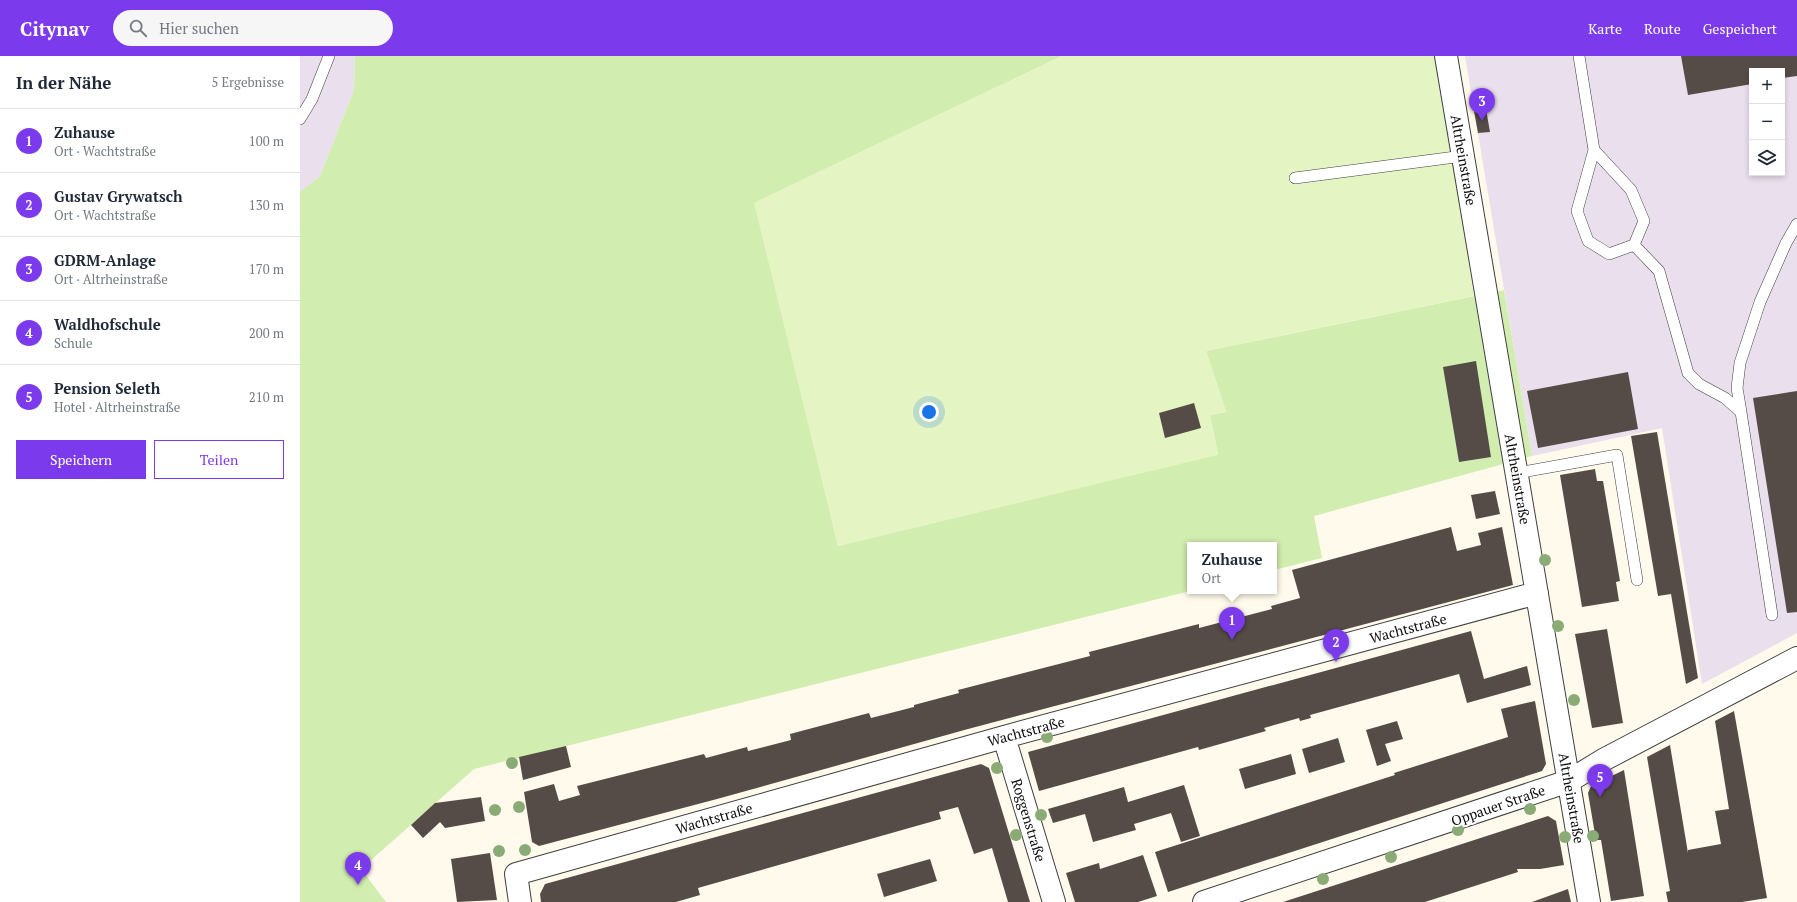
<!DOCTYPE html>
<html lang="de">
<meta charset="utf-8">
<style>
body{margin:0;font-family:"PT Serif",serif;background:#f6f6f7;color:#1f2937}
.controls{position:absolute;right:12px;top:12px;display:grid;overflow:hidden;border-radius:0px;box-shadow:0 2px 6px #0003}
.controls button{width:36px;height:36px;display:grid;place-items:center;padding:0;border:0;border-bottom:1px solid #e0e1e3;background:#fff;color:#1f2937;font:20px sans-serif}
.you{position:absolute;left:629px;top:356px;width:14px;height:14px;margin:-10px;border:3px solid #fff;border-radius:50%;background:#1a73e8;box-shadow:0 0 0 6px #1a73e833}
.badge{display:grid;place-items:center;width:26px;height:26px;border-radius:50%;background:#7c3aed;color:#fff;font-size:13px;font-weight:700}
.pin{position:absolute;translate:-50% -33px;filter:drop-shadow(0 1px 2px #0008)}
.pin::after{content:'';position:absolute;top:21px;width:14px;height:12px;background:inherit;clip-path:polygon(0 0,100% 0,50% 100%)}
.popup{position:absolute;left:887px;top:486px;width:90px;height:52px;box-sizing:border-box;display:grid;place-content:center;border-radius:0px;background:#fff;filter:drop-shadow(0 1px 3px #0005);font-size:13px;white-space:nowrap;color:#747a83}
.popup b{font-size:15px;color:#1f2937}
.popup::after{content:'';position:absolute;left:50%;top:100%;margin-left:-8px;border:8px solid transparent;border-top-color:#fff}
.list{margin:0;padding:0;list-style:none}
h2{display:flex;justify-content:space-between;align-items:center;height:52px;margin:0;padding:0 16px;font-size:17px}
h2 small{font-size:13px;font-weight:400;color:#747a83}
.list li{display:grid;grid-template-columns:26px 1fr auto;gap:12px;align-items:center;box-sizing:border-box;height:64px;padding:0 16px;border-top:1px solid #e0e1e3}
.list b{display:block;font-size:15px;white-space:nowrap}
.list p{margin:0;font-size:13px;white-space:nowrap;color:#747a83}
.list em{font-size:13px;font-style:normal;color:#747a83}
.actions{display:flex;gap:8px;padding:12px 16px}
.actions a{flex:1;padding:9px 0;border:1px solid #7c3aed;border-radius:0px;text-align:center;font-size:14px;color:#7c3aed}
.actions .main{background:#7c3aed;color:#fff}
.icon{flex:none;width:22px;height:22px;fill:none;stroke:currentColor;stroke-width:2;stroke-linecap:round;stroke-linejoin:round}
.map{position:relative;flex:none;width:1497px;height:846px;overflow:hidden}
header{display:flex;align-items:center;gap:24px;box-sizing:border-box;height:56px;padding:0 20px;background:#7c3aed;color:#fff}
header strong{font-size:19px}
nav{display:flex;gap:22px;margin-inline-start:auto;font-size:14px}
.search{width:280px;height:36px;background:#f6f6f7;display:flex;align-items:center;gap:10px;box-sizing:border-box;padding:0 14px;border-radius:22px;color:#747a83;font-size:15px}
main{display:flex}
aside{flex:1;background:#fff}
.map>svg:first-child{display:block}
.industrial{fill:#eadfec;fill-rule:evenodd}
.green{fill:#d2edb0}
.pitch{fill:#e5f4c3}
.building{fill:#564c47}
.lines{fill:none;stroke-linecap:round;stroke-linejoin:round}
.service-casing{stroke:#3f3f3f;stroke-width:12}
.minor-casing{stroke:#3f3f3f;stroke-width:24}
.service{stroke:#fff;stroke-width:11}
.minor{stroke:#fff;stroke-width:22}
.tree{fill:#8aab76}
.labels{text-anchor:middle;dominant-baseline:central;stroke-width:4;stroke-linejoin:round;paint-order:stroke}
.street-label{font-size:14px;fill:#0c0c0c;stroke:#fff}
</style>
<header>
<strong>Citynav</strong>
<div class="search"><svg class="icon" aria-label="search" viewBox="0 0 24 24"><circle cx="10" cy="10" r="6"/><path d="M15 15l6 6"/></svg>Hier suchen</div>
<nav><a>Karte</a><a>Route</a><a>Gespeichert</a></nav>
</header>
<main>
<aside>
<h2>In der Nähe<small>5 Ergebnisse</small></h2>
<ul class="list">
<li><span class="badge">1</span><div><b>Zuhause</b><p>Ort · Wachtstraße</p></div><em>100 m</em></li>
<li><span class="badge">2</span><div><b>Gustav Grywatsch</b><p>Ort · Wachtstraße</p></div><em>130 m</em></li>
<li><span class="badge">3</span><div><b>GDRM-Anlage</b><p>Ort · Altrheinstraße</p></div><em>170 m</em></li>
<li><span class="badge">4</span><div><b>Waldhofschule</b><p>Schule</p></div><em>200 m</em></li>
<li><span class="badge">5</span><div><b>Pension Seleth</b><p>Hotel · Altrheinstraße</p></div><em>210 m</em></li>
</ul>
<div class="actions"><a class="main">Speichern</a><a>Teilen</a></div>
</aside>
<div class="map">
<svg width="1497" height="846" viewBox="0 0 1497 846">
<rect width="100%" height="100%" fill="#fffaeb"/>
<path class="industrial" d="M0 0H55L54 34 20 120 0 136Z
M1165 0H1497V577L1402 628 1362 372 1232 400ZM1452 15H1482V117H1452Z"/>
<path class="green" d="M55 0H762L456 146 538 490 918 398 910 359 926 356 906 295 1204 234 1232 400 1014 460 1022 502 974 514V489H890V535L174 713 61 813 86 846H0V136L20 120 54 34Z"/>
<path class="pitch" d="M762 0H1136L1174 240 906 295 926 356 910 359 918 399 538 490 454 147Z"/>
<path class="building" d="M1381 0H1497V20L1482 22V15H1452V28L1388 39Z
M1186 53 1190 76 1178 77 1174 55Z
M1176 305 1191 401 1159 406 1143 311Z
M1328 316 1338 373 1238 392 1227 335Z
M1497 335V556L1487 557 1453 342Z
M894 347 901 372 865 382 859 357Z
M1357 376 1398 622 1386 628 1371 538 1358 540 1331 380Z
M1295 413 1297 425H1303L1320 525 1316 526 1319 545 1282 551 1260 419Z
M1195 435 1200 458 1176 463 1171 439Z
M1151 471 1157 495 1181 489 1178 477 1202 471 1213 529 668 673 417 743 239 790 232 786 224 736 254 728 259 745 280 739 277 730 404 698 406 702 447 691 448 695 491 684 490 678 569 657 571 662 614 651V649L659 637 658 634 790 600 789 596 899 568V572L972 553 971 550 1000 542 992 514Z
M1307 573 1323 667 1292 672 1275 578Z
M1171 575 1184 623 1227 610 1231 629 1167 647 1159 618 1010 659 1011 662 1000 665 999 662 964 672 966 675 899 694 898 691 739 735 728 696Z
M1235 645 1246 708 1242 715 868 836 855 796 1095 719 1094 717 1208 681 1201 653Z
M1434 655 1467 842 1442 846H1368L1366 836 1370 835 1347 701 1370 689 1388 797V794L1421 788 1415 755 1429 753 1415 665Z
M1097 665 1103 683 1085 688 1091 705 1077 710 1066 674Z
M1038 682 1045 706 1009 717 1002 693Z
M266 690 271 711 223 724 219 701Z
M991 698 996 718 945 733 939 713Z
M681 708 689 712 730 846H708L692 792 674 798 658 751 639 756 641 763 398 832 400 839 376 846H241L240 838 245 828Z
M1324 714 1344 840 1311 845 1301 784H1296L1288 737 1291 730Z
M884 729 900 780 881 786 871 757 834 768 836 774 793 786 785 758 753 767 748 753 824 731 828 746Z
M181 741 185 765 145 772 140 766 123 782 111 769 135 747Z
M1248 760 1256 765 1264 809 1240 813H1217L1218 816 1125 846H983Z
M190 797 197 844 157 846 151 803Z
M843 799 857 840 838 846H775L766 817 799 807 800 813Z
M630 803 637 825 584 841 577 818Z
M1268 833 1271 846H1232Z"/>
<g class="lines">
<g class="service-casing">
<path id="service" d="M1279 0 1294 94 1277 155 1288 185 1309 198 1334 189 1344 165 1331 134 1294 94
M0 63 12 43 29 0
M995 122 1163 100
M1334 189 1359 215 1388 317 1399 328 1425 342 1441 356 1472 559
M1441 356 1437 332 1440 307 1460 246 1486 187 1497 168
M1217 417 1317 399 1337 524"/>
</g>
<g class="minor-casing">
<path id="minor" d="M1146 0 1289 846
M704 681 754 846
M220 846 216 818 704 681 1237 537
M904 846 1269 725 1305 703 1497 602"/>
</g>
<use href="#service" class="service"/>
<use href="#minor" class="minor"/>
</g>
<g class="tree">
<circle cx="1245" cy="504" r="6"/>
<circle cx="1258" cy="570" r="6"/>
<circle cx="1274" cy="644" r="6"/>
<circle cx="747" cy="681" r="6"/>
<circle cx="212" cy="707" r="6"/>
<circle cx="697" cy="712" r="6"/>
<circle cx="219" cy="751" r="6"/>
<circle cx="1230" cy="753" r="6"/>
<circle cx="195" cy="754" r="6"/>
<circle cx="741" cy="759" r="6"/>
<circle cx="1158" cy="774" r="6"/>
<circle cx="716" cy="779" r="6"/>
<circle cx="1293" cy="780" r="6"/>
<circle cx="1265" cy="781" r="6"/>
<circle cx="225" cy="794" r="6"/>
<circle cx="199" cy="795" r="6"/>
<circle cx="1091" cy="801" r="6"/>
<circle cx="1023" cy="823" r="6"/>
</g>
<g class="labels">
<g class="street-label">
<text transform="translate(1164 104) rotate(80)">Altrheinstraße</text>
<text transform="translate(1218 423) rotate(80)">Altrheinstraße</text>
<text transform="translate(1108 572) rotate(-15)">Wachtstraße</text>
<text transform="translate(726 675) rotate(-15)">Wachtstraße</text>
<text transform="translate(1272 742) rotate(80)">Altrheinstraße</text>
<text transform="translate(1198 749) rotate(-19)">Oppauer Straße</text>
<text transform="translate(414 762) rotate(-16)">Wachtstraße</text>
<text transform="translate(729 764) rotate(73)">Roggenstraße</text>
</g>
</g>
</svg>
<div class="controls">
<button>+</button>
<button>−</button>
<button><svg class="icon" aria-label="layers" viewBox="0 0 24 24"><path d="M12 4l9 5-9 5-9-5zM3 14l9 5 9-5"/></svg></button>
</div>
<div class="you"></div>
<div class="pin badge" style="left:932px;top:584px">1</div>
<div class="popup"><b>Zuhause</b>Ort</div>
<div class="pin badge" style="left:1036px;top:606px">2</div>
<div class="pin badge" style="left:1182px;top:65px">3</div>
<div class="pin badge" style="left:58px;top:829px">4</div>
<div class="pin badge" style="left:1300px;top:741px">5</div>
</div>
</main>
